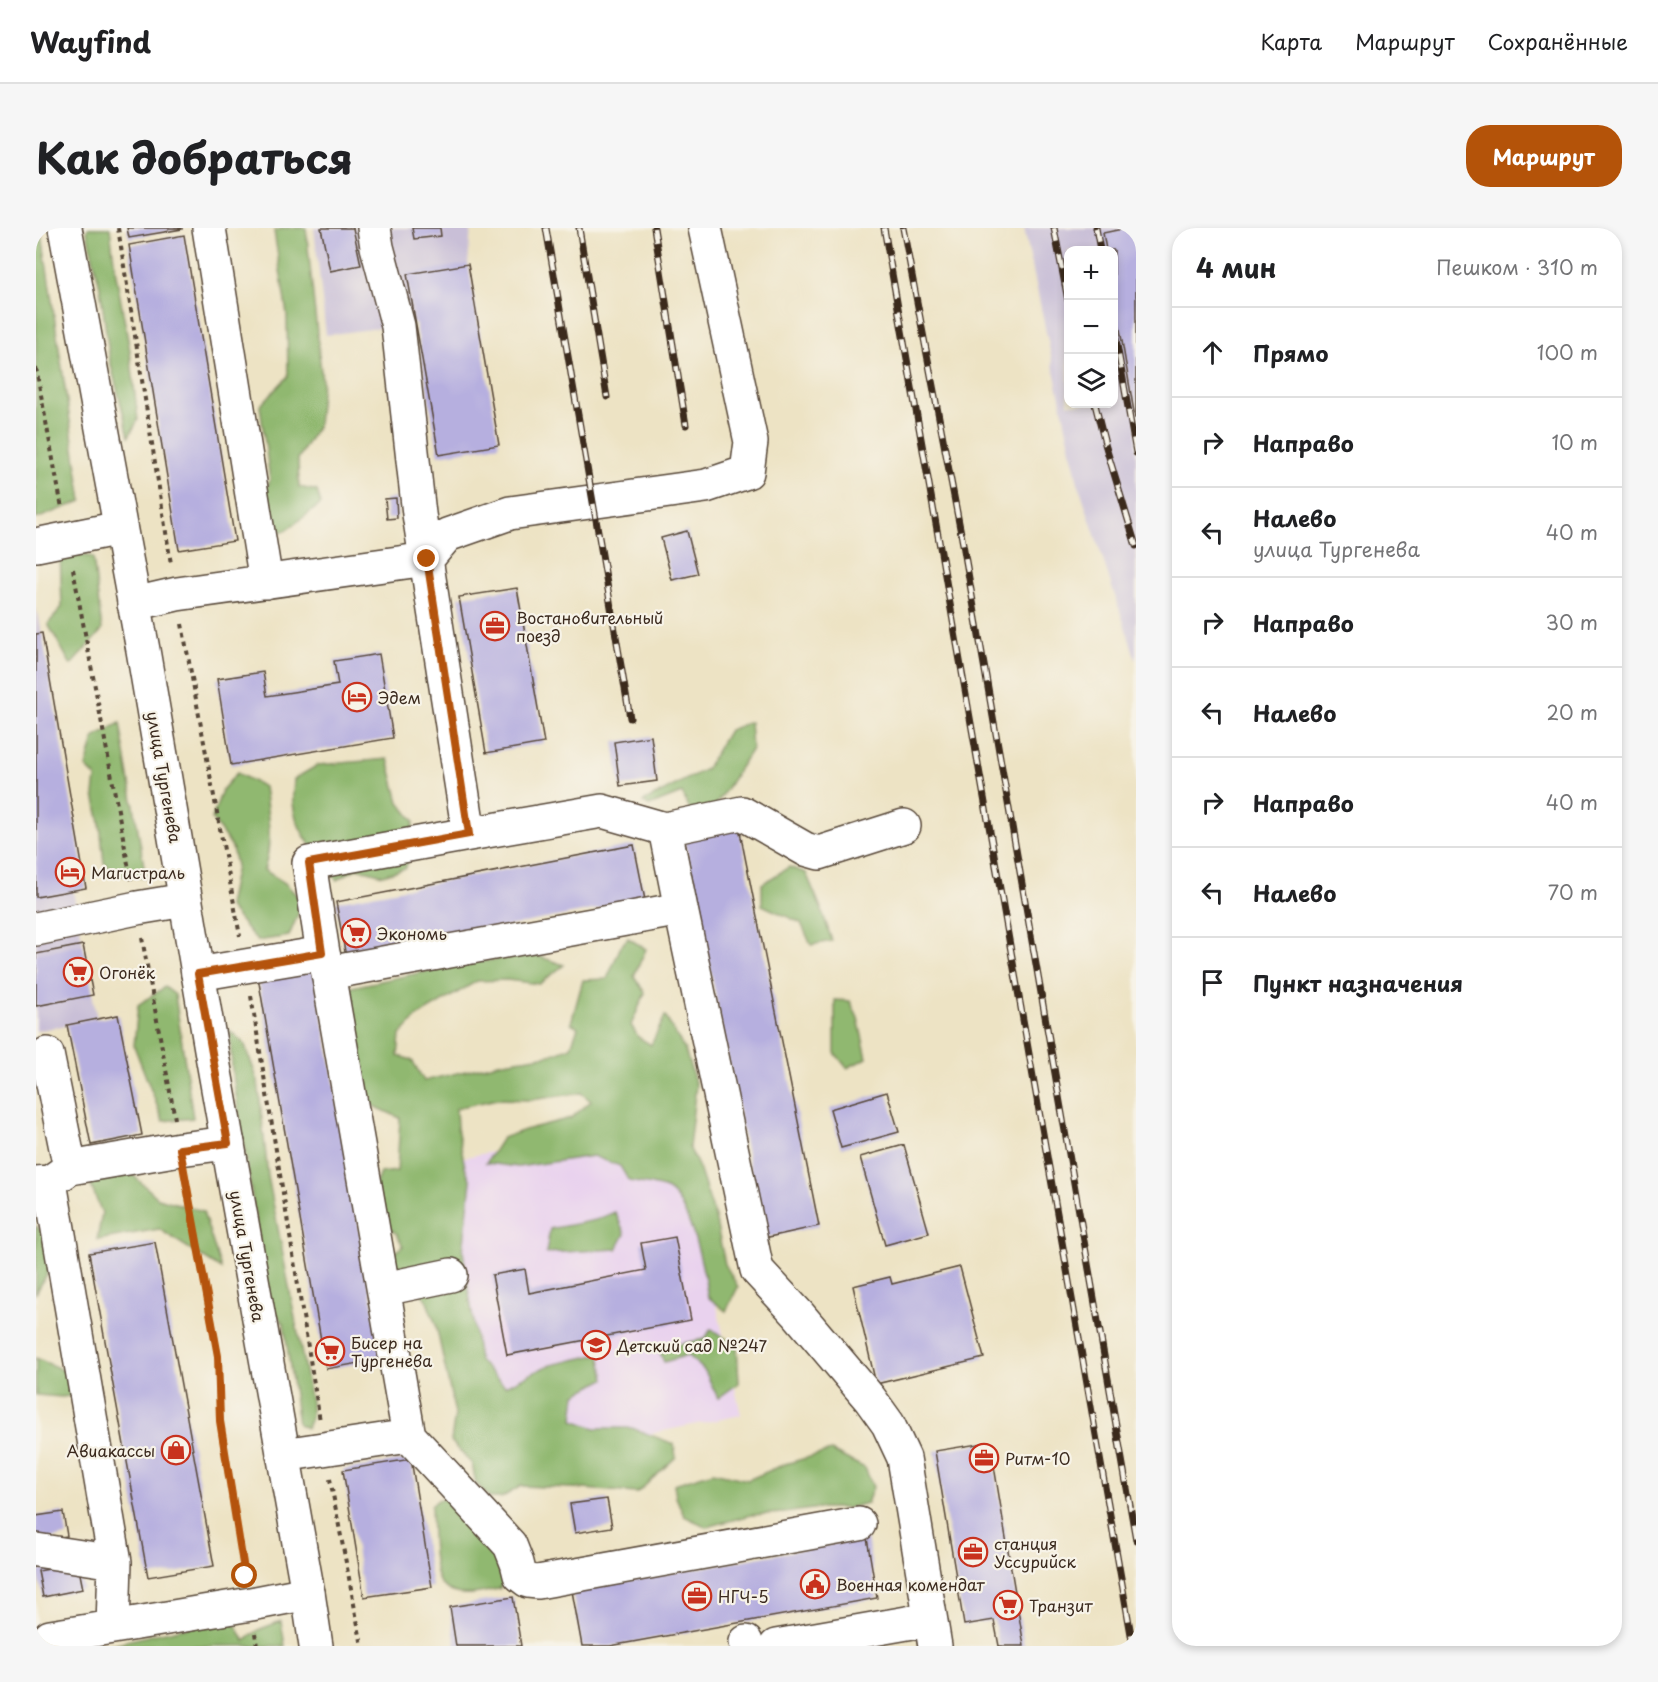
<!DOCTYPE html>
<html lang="ru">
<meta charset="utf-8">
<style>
body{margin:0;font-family:"Playpen Sans",sans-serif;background:#f6f6f6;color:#202124}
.controls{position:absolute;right:18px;top:18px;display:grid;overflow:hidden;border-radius:12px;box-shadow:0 3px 9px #0003}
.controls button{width:54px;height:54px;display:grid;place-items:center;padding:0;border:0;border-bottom:2px solid #e0e0e0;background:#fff;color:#202124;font:30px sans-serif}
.stop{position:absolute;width:18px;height:18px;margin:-14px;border:4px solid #b45309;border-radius:50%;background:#fff}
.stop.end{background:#b45309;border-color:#fff;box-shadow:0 2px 6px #0008}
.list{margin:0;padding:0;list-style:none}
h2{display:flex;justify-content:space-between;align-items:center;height:78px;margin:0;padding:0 24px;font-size:26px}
h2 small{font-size:20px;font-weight:400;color:#757577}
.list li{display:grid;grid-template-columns:39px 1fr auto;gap:18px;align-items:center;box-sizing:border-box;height:90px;padding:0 24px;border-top:2px solid #e0e0e0}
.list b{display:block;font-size:22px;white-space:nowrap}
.list p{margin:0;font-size:20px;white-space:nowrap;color:#757577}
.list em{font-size:20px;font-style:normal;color:#757577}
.icon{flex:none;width:33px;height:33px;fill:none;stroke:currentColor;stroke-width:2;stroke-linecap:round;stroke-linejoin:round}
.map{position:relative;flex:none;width:1100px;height:1418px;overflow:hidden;border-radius:24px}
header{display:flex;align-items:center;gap:36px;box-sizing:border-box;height:84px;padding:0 30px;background:#fff;border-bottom:2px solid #e0e0e0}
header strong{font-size:28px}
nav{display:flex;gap:33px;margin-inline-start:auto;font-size:21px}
.intro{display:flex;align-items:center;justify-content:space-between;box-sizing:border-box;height:144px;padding:0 36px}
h1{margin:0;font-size:42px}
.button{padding:15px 27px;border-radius:24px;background:#b45309;color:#fff;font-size:21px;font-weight:700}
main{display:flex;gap:36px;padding:0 36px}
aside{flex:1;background:#fff;border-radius:24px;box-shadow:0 3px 9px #0003}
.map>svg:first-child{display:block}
.built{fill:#e9d2ee}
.industrial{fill:#c9bfd7;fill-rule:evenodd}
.forest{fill:#90b86f;stroke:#667146;stroke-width:1.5}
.building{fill:#b6afdf}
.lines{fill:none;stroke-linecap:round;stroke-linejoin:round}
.minor-casing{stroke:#564637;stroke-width:36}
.major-casing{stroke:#564637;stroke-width:36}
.path{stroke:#564637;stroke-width:4;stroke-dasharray:4.5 4.5;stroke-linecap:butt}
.minor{stroke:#fff;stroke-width:33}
.major{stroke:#fff;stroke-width:33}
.rail-casing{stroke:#3b2a1e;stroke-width:7}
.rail{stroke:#f7f3e8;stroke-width:4.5;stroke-dasharray:14;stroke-linecap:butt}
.route{stroke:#b45309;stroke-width:8}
.labels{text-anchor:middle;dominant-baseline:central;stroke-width:4.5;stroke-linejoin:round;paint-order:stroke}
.poi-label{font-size:16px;fill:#3b2a1e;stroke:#f7f3e8;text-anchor:start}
.street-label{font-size:16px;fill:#3b2a1e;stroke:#f7f3e8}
</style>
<header>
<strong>Wayfind</strong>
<nav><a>Карта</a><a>Маршрут</a><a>Сохранённые</a></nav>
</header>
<div class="intro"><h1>Как добраться</h1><a class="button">Маршрут</a></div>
<main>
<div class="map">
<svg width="1100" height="1418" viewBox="0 0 1100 1418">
<rect width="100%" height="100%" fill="#f7f3e8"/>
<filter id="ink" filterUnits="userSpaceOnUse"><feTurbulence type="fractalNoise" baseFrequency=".0167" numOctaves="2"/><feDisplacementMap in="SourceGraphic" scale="12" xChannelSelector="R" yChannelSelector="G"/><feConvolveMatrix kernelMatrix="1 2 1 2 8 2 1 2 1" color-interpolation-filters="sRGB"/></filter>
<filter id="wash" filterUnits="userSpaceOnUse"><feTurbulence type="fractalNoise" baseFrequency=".008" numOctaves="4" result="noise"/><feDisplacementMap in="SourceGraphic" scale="24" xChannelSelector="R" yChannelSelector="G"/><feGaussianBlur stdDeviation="1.35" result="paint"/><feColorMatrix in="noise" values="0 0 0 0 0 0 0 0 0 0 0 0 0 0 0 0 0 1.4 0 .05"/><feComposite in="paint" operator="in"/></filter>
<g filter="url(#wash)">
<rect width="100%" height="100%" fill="#ede3c4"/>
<path class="built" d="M639 890 705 1187 456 1238 392 936Z"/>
<path class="industrial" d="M278 0H435L432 36 463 217 403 227 380 95 290 107Z
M988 0H1100V432L1042 255ZM1032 22H1078V176H1032Z
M0 378 50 660 37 663 61 791 0 803Z"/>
<path class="forest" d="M0 0H5L46 273 0 291Z
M52 0H74L79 41 94 123 102 192 93 208 74 133 64 59 51 4Z
M249 0H270L286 153 282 197 262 231 263 259 281 263 285 276 249 303H238L228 266 234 252 224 178 252 148 251 87 238 3Z
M24 324 57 329 66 402 35 437 12 396 26 379Z
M714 494 716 521 680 577 657 588 646 565 613 578 607 574 670 541 693 502Z
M84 495 110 650 84 647 68 635 64 595 58 567 60 549 50 539 58 510Z
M352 531 363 574 378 593 370 640 347 647 321 640 301 652C284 630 259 604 257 575 256 567 258 559 258 551L282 537Z
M201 545 228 559C232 589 237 613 228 642L249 655 267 674 253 708 221 713 192 678 200 638 196 619 176 591 186 562Z
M753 639 770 645 785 680 796 713 775 717 765 695 726 677V656Z
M592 710 610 721 598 748 609 765 595 797 602 809 615 817 629 788 649 822 660 857 653 919 663 940 679 989 689 1036 702 1059 690 1083 672 1069C668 1043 654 973 630 961 622 957 602 955 593 953L584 938 557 928 482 939 450 935 466 910 492 901 535 890 555 873 545 865 494 872 461 871 420 880 421 900 429 939 435 953 427 1023 443 1133 469 1158 511 1138 564 1126 569 1151 540 1166 537 1192 559 1200H596L638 1216 640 1229 601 1265 535 1260 485 1258 465 1270H454L440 1255 436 1236 415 1213 419 1186 400 1097 389 1069 364 1049 352 1031 367 1018 361 1006 343 993 337 962 344 945 361 943 364 890 323 871 305 782 316 759 431 735 499 727 528 737 503 756 471 752 441 753 382 788 364 807 362 828 376 832 388 853 467 834 514 827 535 819 542 799 535 795 547 752 571 751 585 718Z
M129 759 139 767 157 890 127 893 98 818 102 777Z
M799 772 814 773 822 790 831 830 811 840 799 825Z
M194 803 208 815 222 853 232 948 275 1174V1189L271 1200 262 1196 248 1096 233 1077 196 841Z
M87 938 122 970 167 983 185 1041 123 1001 61 1012 66 985 48 941Z
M579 984 589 1006 581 1021 510 1025 514 1001 560 992Z
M0 998 14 1011 17 1036 0 1065Z
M675 1101 701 1118 703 1155 682 1170 669 1143 652 1127 628 1134 622 1120 669 1111Z
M0 1130 29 1143 43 1167 26 1169 0 1167Z
M795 1223 829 1240 837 1259 831 1275 811 1280H783L748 1285 715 1287 671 1299 648 1288 640 1269 638 1256 677 1244 712 1252 749 1236Z
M412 1269 451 1305 468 1336 467 1356 463 1361C449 1363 431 1370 417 1364 414 1363 407 1359 405 1356 395 1345 396 1295 395 1278L402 1272Z
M195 1389 209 1413 222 1402 245 1393 249 1418H68Z"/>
<g id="blocks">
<path class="building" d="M91 0H146V1L93 10Z
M285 0H317L325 37 294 43Z
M376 0H404L405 8 378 11Z
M1091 0H1100V190H1099L1078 66V22H1070L1067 5Z
M148 7 199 313 143 322 93 17Z
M432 36 463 217 403 227 371 46Z
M360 270 361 290 351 291 349 271Z
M651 303 662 346 636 352 625 310Z
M481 360 508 515 450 525 423 369Z
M6 405 50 660 0 669V406Z
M343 426 357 510 195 537 181 451 227 444 231 468 302 457 298 433Z
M615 508 621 553 584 558 578 514Z
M703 599 783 998 728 1010 648 610Z
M598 617 609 672 310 729 300 674Z
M47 717 57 767 0 778V726Z
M278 739 346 1131 290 1141 222 749Z
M82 787 106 907 55 917 31 797Z
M851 864 863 904 805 920 794 881Z
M868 917 893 1005 849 1017 824 929Z
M639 1009 655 1092 471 1127 456 1047 489 1041 493 1065 610 1042 605 1015Z
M119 1014 178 1338 112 1349 53 1025Z
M924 1039 948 1130 840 1156 817 1058 854 1049 856 1056Z
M954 1214 988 1418H963L958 1392 928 1397 899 1223Z
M375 1231 396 1359 328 1369 307 1242Z
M571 1271 576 1299 539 1305 534 1276Z
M27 1284 31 1308 0 1313V1288Z
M831 1310 841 1370 574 1418H546L536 1363Z
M42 1336 47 1361 7 1369 2 1343Z
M477 1369 485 1418H420L414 1379Z"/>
</g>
</g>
<g filter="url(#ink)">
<use href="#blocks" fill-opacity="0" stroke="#564637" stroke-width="1.5"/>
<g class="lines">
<g class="minor-casing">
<path id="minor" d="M173 0 230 354
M338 0 341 19 362 98 383 286 433 606
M0 317 84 300
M98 376 141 366 391 331 411 307 474 285 670 258 711 244 715 214 669 0
M629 601 706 585 769 621 783 625 868 598
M0 701 101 680 149 672
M287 725 273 635 433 606 566 583 629 601 645 681
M292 745 645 681 721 1042 762 1086 834 1171 852 1196 868 1230 899 1418
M162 746 287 725 292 745 373 1208
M11 826 34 940
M14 954 79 1334 77 1399 215 1376 272 1365
M0 955 14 954 34 940 144 921 192 915
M348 1061 415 1047
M247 1227 373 1208 474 1317 481 1335 484 1347 492 1353 502 1354 823 1296
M0 1322 79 1334
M710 1414 711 1418
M14 1418V1409L77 1399
M740 1418 894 1391"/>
</g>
<g class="major-casing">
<path id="major" d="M29 0 107 422 176 827 272 1365 280 1418"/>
</g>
<path class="path" d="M82 0 135 336
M0 140 26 280
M37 341 95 652
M146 396 204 708
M106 710 139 891
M215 768 284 1193
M149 949 182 1128 184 1193 209 1347
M294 1251 326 1418
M219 1405 221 1418"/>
<use href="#minor" class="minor"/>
<use href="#major" class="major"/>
<g class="rail-casing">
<path id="rail" d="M510 0 594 490
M543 0 571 169
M618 0 650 197
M848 0 1097 1418
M867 0 927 316 1100 1312
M1018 0 1032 72
M1060 0 1064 22
M1078 100 1100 225
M1059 176 1069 216 1100 318"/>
</g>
<use href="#rail" class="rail"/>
</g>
</g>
<g class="lines" filter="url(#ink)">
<path class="route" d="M209 1348 184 1193 182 1128 144 921 192 915 162 746 286 725 273 635 433 606 391 331"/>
</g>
<defs>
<g id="office-ring" transform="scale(1.5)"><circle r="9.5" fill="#f7f3e8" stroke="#c8321e" stroke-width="1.5"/><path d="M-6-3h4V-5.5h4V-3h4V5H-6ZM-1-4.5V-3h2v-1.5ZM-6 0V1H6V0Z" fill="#c8321e"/></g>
<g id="hotel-ring" transform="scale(1.5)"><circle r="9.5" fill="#f7f3e8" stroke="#c8321e" stroke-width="1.5"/><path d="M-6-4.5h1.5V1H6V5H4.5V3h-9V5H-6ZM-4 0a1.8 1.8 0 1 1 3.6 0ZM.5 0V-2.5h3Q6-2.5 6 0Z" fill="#c8321e"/></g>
<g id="supermarket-ring" transform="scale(1.5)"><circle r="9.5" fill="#f7f3e8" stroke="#c8321e" stroke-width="1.5"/><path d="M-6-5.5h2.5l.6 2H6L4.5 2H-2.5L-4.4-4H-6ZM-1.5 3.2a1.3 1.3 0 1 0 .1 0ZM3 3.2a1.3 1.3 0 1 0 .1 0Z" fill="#c8321e"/></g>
<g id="school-ring" transform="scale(1.5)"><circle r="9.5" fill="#f7f3e8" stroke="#c8321e" stroke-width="1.5"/><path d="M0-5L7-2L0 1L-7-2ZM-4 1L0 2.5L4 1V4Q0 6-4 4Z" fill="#c8321e"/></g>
<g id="shop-ring" transform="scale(1.5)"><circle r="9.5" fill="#f7f3e8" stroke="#c8321e" stroke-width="1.5"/><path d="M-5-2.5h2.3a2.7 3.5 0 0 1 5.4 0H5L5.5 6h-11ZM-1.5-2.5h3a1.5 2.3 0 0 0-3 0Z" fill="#c8321e"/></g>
<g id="civic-ring" transform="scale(1.5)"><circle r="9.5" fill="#f7f3e8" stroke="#c8321e" stroke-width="1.5"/><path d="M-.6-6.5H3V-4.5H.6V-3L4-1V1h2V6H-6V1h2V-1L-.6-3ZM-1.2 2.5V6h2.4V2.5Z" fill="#c8321e"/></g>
</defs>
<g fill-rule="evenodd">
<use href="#office-ring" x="459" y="398"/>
<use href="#hotel-ring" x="321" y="469"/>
<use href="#hotel-ring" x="34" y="644"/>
<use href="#supermarket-ring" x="320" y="705"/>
<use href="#supermarket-ring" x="42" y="744"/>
<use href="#school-ring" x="560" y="1117"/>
<use href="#supermarket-ring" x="294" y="1123"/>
<use href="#shop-ring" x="140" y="1222"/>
<use href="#office-ring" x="948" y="1230"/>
<use href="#office-ring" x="937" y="1324"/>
<use href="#civic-ring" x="779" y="1356"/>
<use href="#office-ring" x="661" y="1368"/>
<use href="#supermarket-ring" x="972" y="1377"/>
</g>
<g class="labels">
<g class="poi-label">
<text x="480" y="389">Востановительный<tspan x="480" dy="18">поезд</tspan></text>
<text x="342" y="469">Эдем</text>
<text x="55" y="644">Магистраль</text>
<text x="341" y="705">Экономь</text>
<text x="63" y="744">Огонёк</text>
<text x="315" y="1114">Бисер на<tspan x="315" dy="18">Тургенева</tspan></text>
<text x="581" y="1117">Детский сад №247</text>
<text x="119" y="1222" text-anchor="end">Авиакассы</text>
<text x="969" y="1230">Ритм-10</text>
<text x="958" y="1315">станция<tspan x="958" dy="18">Уссурийск</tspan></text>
<text x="800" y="1356">Военная комендат</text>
<text x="682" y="1368">НГЧ-5</text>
<text x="993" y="1377">Транзит</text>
</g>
<g class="street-label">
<text transform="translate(129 549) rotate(80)">улица Тургенева</text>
<text transform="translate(212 1028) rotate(80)">улица Тургенева</text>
</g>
</g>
</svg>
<div class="controls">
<button>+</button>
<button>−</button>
<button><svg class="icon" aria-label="layers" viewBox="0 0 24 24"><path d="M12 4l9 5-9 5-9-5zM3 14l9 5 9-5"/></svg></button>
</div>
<div class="stop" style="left:209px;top:1348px"></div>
<div class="stop end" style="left:391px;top:331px"></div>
</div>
<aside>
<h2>4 мин<small>Пешком · 310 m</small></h2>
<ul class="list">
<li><svg class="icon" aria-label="ahead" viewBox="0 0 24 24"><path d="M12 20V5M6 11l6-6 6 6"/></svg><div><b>Прямо</b></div><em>100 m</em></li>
<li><svg class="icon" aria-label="right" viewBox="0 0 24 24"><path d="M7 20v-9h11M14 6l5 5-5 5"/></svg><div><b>Направо</b></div><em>10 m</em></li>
<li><svg class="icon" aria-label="left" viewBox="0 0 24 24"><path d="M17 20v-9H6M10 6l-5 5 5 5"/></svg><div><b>Налево</b><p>улица Тургенева</p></div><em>40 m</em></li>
<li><svg class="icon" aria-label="right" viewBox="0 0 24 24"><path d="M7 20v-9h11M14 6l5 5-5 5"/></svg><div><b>Направо</b></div><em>30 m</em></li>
<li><svg class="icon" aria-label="left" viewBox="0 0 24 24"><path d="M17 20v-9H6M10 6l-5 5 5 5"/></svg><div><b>Налево</b></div><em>20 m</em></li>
<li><svg class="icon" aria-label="right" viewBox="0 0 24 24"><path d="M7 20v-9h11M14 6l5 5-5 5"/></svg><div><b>Направо</b></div><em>40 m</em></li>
<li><svg class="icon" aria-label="left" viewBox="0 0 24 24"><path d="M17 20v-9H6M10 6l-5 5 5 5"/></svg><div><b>Налево</b></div><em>70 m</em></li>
<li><svg class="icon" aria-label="arrive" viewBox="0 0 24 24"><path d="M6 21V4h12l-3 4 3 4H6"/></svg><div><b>Пункт назначения</b></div></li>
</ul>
</aside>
</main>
